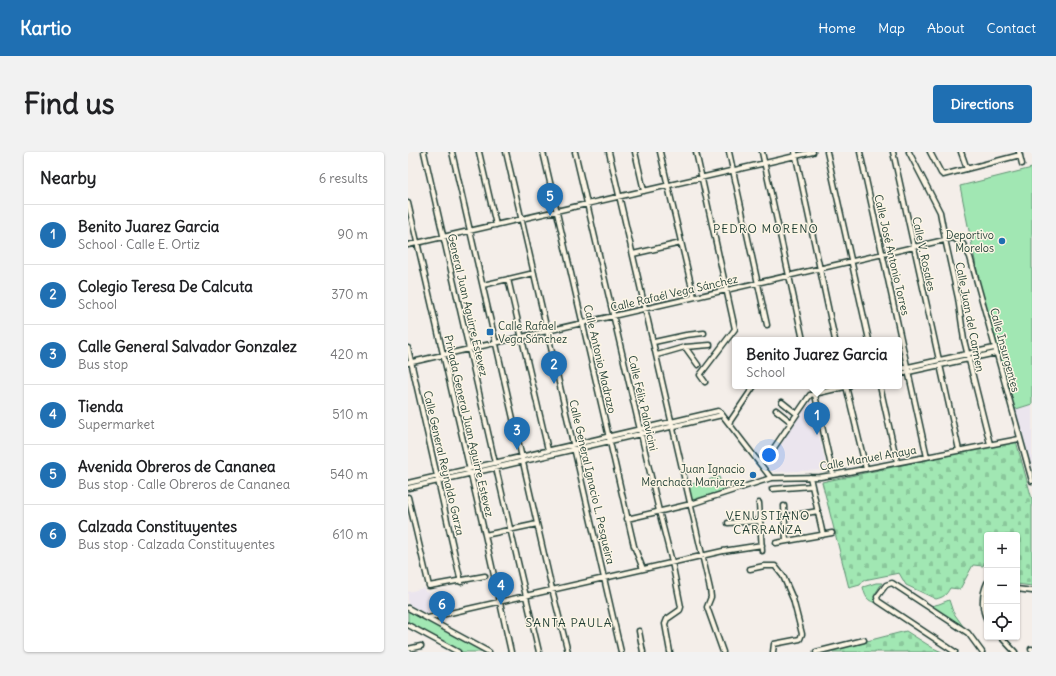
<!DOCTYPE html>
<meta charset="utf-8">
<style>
body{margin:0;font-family:Delius,sans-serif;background:#f2f2f2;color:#202124}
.controls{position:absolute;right:12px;bottom:12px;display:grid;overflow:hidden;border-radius:4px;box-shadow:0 1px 3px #0004}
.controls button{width:36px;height:36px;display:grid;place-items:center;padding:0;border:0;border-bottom:1px solid #e0e0e0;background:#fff;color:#202124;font:20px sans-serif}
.you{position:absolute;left:361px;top:303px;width:14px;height:14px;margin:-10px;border:3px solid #fff;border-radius:50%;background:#1a73e8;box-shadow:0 0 0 6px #1a73e833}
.badge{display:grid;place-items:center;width:26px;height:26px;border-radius:50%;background:#1f6fb2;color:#fff;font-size:13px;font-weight:700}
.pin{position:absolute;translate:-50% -33px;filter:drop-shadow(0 1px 2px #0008)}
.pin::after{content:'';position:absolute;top:21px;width:14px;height:12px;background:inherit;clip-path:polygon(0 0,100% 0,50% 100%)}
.popup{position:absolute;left:324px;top:185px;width:170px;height:52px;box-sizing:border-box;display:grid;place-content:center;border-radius:4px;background:#fff;filter:drop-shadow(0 1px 3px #0005);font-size:13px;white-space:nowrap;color:#757577}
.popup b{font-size:15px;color:#202124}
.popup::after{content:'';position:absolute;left:50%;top:100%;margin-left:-8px;border:8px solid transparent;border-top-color:#fff}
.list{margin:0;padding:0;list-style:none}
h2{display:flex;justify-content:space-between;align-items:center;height:52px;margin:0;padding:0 16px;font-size:17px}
h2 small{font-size:13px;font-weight:400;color:#757577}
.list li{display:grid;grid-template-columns:26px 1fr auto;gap:12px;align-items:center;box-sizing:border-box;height:60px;padding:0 16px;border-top:1px solid #e0e0e0}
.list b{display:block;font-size:15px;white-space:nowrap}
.list p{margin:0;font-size:13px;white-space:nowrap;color:#757577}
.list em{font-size:13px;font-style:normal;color:#757577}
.icon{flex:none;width:22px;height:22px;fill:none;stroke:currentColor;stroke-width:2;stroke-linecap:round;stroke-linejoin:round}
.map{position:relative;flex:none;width:624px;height:500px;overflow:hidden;border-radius:4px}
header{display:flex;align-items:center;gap:24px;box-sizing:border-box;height:56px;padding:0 20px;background:#1f6fb2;color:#fff}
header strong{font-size:19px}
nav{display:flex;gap:22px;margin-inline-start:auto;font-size:14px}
.intro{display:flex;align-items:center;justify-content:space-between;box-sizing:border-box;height:96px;padding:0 24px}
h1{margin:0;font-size:28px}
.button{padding:10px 18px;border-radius:4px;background:#1f6fb2;color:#fff;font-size:14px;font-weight:700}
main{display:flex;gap:24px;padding:0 24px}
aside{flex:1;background:#fff;border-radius:4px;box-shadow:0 1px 3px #0004}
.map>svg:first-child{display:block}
.built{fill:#ebe5ee}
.cemetery{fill:url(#cemetery-stones);stroke:#609274}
.green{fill:#a1e7b3;stroke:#609274}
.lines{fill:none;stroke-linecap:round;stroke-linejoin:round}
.minor-casing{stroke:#1f3d34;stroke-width:7}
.minor{stroke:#fcf5e5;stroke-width:4}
.poi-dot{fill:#1f6fb2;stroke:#fcf5e5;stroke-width:1.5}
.labels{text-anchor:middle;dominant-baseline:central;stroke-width:3;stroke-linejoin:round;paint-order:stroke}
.poi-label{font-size:11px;fill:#1f3d34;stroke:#fcf5e5;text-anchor:end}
.street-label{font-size:11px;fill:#1f3d34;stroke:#fcf5e5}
.neighbourhood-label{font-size:12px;letter-spacing:1px;fill:#1f3d34;stroke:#fcf5e5}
</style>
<header>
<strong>Kartio</strong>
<nav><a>Home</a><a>Map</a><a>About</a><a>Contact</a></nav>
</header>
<div class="intro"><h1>Find us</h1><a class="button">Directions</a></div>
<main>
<aside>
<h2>Nearby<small>6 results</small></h2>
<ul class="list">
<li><span class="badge">1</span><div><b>Benito Juarez Garcia</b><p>School · Calle E. Ortiz</p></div><em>90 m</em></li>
<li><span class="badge">2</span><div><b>Colegio Teresa De Calcuta</b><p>School</p></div><em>370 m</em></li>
<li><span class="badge">3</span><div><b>Calle General Salvador Gonzalez</b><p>Bus stop</p></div><em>420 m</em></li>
<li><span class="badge">4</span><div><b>Tienda</b><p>Supermarket</p></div><em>510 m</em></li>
<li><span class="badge">5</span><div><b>Avenida Obreros de Cananea</b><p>Bus stop · Calle Obreros de Cananea</p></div><em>540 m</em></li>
<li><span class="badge">6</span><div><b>Calzada Constituyentes</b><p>Bus stop · Calzada Constituyentes</p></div><em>610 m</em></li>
</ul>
</aside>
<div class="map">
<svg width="624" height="500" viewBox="0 0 624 500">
<defs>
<pattern id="cemetery-stones" width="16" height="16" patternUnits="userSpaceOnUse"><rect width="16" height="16" fill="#a1e7b3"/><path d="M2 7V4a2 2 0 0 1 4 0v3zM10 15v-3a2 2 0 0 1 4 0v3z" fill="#8ac79b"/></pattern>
</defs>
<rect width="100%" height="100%" fill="#f4eee9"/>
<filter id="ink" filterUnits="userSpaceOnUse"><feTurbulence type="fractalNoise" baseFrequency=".025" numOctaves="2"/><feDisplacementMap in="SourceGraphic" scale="8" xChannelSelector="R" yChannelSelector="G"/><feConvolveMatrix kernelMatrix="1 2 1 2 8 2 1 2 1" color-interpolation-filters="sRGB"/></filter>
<g filter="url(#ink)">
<path class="built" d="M403 246 419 318 365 320 359 313Z
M624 252V323L605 258Z
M16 436 17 440 21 439 26 460 18 462 0 452V440Z"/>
<path class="cemetery" d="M608 289 624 347V434L609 432V383H579V402L575 414 565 413 552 437 542 436C538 443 536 445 528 447L498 433 491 421 456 428 452 433 441 436 414 330Z
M498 479 525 496 534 500H416Z"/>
<path class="green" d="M624 16V252L605 258 574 143 552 34Z
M311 325 317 338 284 348 280 333Z
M468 431H474L467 442 469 444 470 451C459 450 457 444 455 435Z
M541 448 545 460 555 474 554 476 523 454 531 452Z
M0 459 78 500H54L0 471Z"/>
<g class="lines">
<g class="minor-casing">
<path id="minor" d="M16 0 87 311
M44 0 144 437 160 500
M71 0 88 73
M98 0 213 500
M135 0 226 394 235 417
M167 0 251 359 264 410 273 455 272 458 259 467 257 472 262 500
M201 0 302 437 303 445 299 455 315 500
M227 0 236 39
M252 0 286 145
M288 0 327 177 292 223 297 230
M321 0 359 173
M354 0 395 188
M387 0 427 188
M419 0 461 188
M452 0 519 305
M485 0 531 208
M501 0 532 60 537 87 550 146 556 188 582 292
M522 0 533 21 535 23 612 3
M553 0 559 17
M611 0 614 12
M0 51 77 383 103 500
M0 93 405 0
M225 102 273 91
M100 127 140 298
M75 133 126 121
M246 190 278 183 296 181
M277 195 290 213
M0 196 53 430
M249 203 277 195 302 193
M0 211 545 86 555 92 562 105 624 329
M532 213 551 298
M491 217 586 196
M491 222 588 201
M405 234 425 323
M438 234 458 317
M472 234 489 310
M406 236 416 234
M374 250 389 262
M368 258 383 270
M321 271 346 234
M359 306 402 243 441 234
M88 316 131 500
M402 325 415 383
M0 331 310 259 312 260 363 326
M0 336 314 263
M364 337 404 334
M0 345 21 434 77 424
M351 351 354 399
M376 354 378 389
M376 365 410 359
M219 367 283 352 363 326 412 325 425 323 611 287
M320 371 352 369
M77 383 129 372
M368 391 424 381
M342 417 356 414H367L375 424 385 447 394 482 392 487 366 492 365 500
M579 431C574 442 573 457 579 468
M609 437 624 439
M0 456 81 500
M20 466 315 399 354 393
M0 473 50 500
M231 479 235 500
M593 485 607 500
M0 497 13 494
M623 497H624
M408 500 456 488
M547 500 470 449 469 445 478 433 484 431 560 481 574 500"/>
</g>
<use href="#minor" class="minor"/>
</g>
</g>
<g class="poi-dot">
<circle cx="594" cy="89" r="4"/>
<rect x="78" y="176" width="8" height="8" rx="2"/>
<circle cx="345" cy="323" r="4"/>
</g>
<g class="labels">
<g class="poi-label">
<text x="586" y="83">Deportivo<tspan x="586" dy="13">Morelos</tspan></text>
<text x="90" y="174" text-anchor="start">Calle Rafael<tspan x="90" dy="13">Vega Sánchez</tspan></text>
<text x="337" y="317">Juan Ignacio<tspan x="337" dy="13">Menchaca Manjarrez</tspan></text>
</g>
<g class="street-label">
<text transform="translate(516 102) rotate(78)">Calle V. Rosales</text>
<text transform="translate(484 103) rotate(77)">Calle José Antonio Torres</text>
<text transform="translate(266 141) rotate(-13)">Calle Rafaél Vega Sánchez</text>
<text transform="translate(60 153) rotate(77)">General Juan Aguirre Estevez</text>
<text transform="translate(562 165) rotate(79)">Calle Juan del Carmen</text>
<text transform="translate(597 198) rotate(75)">Calle Insurgentes</text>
<text transform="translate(192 207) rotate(77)">Calle Antonio Madrazo</text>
<text transform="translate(235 251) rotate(77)">Calle Félix Palavicini</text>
<text transform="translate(61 274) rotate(77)">Privada General Juan Aguirre Estevez</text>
<text transform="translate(460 306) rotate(-10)">Calle Manuel Anaya</text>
<text transform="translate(36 311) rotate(77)">Calle General Reynaldo Garza</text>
<text transform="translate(184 330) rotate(77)">Calle General Ignacio L. Pesqueira</text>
</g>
<g class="neighbourhood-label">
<text x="358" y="76">PEDRO MORENO</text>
<text x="360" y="363">VENUSTIANO<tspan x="360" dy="14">CARRANZA</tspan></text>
<text x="161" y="470">SANTA PAULA</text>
</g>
</g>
</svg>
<div class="controls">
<button>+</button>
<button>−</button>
<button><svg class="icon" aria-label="locate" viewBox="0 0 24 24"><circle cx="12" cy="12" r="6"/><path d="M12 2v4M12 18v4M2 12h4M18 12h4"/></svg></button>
</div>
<div class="you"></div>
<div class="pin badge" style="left:409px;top:283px">1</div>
<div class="popup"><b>Benito Juarez Garcia</b>School</div>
<div class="pin badge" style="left:146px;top:232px">2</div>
<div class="pin badge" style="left:109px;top:298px">3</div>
<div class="pin badge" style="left:93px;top:453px">4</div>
<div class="pin badge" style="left:142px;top:64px">5</div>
<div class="pin badge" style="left:34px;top:472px">6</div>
</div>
</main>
